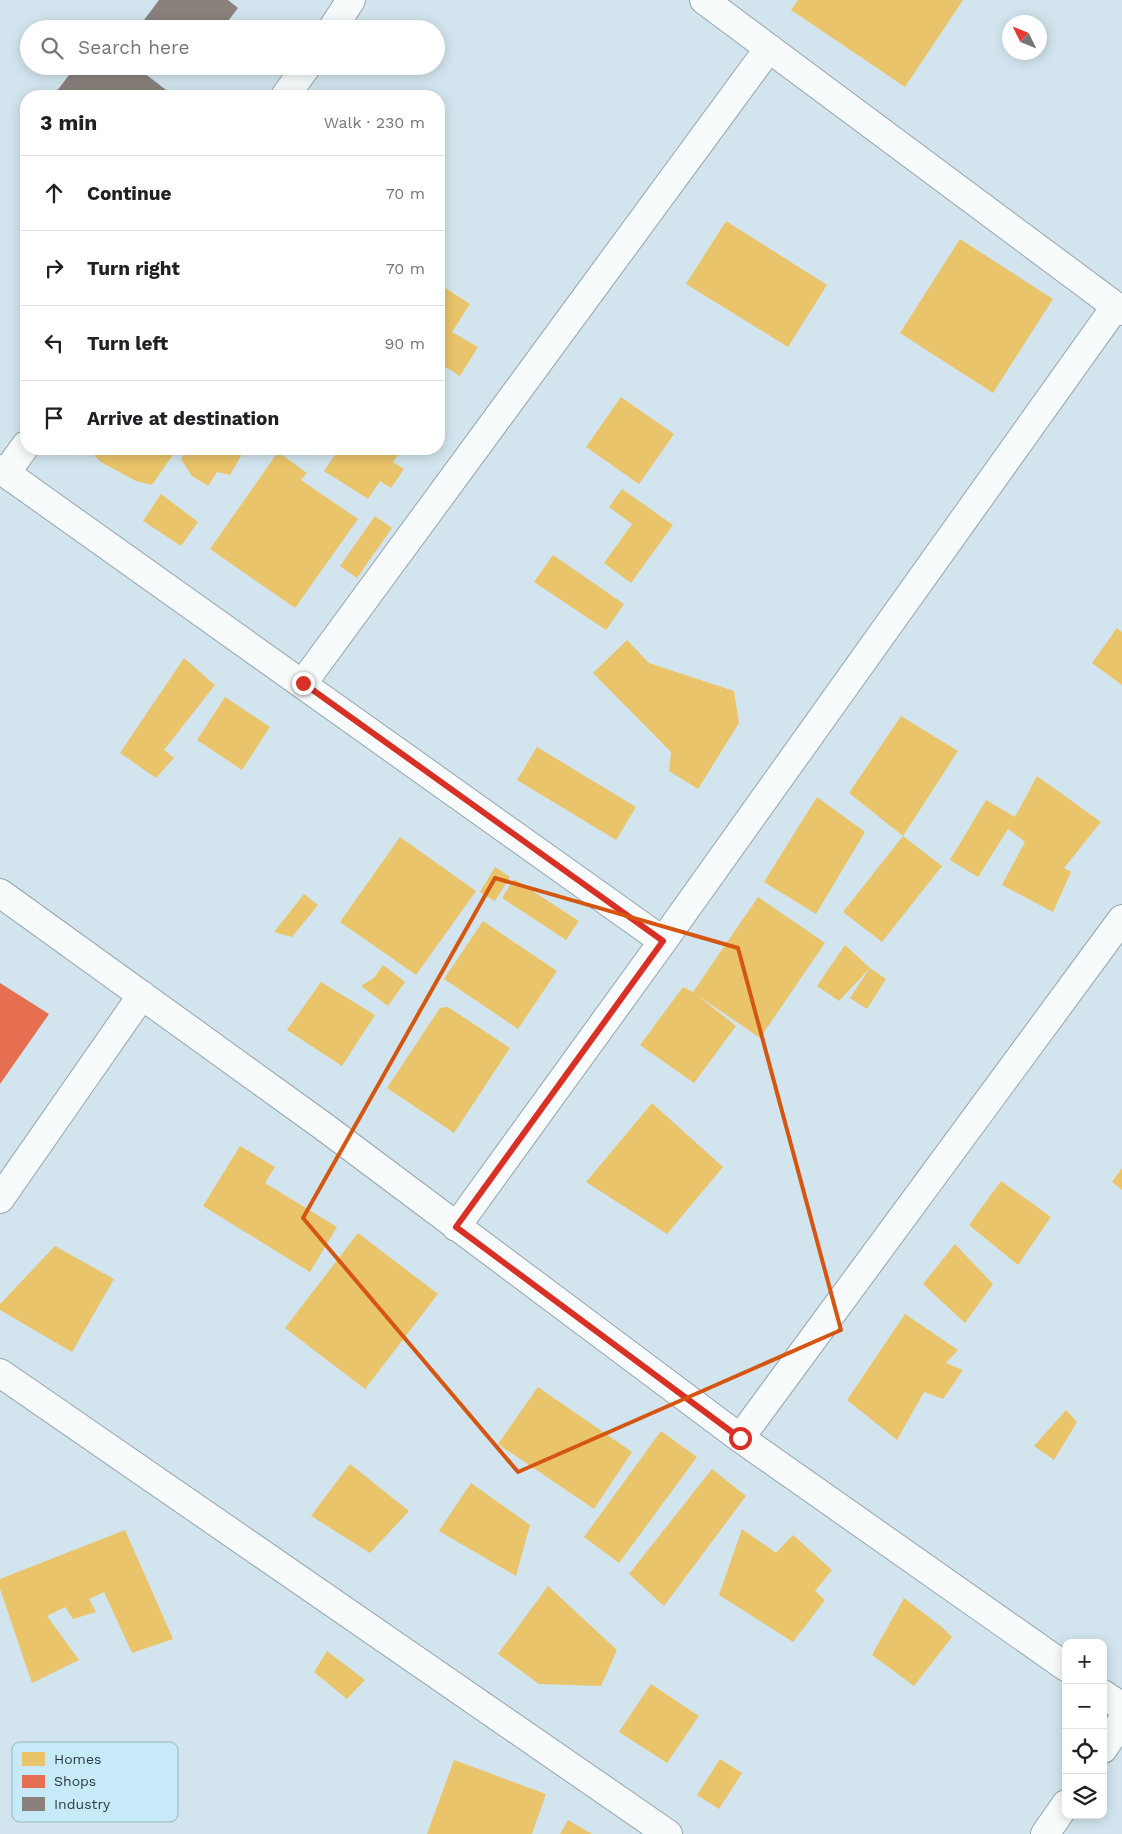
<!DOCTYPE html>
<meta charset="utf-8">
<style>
body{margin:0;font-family:"Work Sans",sans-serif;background:#f6f6f6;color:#202124}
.controls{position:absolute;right:15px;bottom:15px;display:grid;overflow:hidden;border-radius:10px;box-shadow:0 2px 12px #0003}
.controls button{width:45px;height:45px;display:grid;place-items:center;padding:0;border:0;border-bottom:1px solid #e0e0e0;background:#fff;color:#202124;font:25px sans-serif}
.compass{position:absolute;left:1002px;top:15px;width:45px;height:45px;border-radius:50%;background:#fff;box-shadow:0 2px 12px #0003;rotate:313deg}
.stop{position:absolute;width:15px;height:15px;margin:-11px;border:4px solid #d93025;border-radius:50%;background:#fff}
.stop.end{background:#d93025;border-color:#fff;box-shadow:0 1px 5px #0008}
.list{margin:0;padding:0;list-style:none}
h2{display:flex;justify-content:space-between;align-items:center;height:65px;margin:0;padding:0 20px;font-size:21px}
h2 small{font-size:16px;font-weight:400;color:#757577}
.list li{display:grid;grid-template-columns:32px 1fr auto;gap:15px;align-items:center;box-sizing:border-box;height:75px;padding:0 20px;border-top:1px solid #e0e0e0}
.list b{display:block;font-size:19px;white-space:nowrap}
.list em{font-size:16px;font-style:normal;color:#757577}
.icon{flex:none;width:28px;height:28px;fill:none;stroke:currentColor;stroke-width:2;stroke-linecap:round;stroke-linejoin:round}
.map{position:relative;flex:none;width:1122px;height:1834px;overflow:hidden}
.search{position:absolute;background:#fff;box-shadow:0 2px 12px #0003;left:20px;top:20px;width:425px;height:55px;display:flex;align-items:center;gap:12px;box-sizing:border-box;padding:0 18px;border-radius:28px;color:#757577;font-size:19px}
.panel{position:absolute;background:#fff;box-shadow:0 2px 12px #0003;left:20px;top:90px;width:425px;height:365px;border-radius:20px}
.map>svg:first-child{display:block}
.homes{fill:#e9c46a}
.shops{fill:#e76f51}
.industry{fill:#8a817c}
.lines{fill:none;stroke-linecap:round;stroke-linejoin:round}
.minor-casing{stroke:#95a4aa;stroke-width:30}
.minor{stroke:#f8fbfc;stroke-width:28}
.route{stroke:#d93025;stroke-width:6}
.marked{fill:none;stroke:#d55611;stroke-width:4;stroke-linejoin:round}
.key{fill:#c7eaf9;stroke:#98b5c1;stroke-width:1}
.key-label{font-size:14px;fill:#2c393f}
</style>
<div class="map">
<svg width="1122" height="1834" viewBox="0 0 1122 1834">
<rect width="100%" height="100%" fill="#d2e5ee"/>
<path class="homes" d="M798 0H963L905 87 791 10Z
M726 221 827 285 788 347 686 284Z
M960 239 1053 299 993 393 900 333Z
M439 284 470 304 452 332 478 347 460 376 446 367 439 379Z
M621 397 674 434 639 484 586 447Z
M88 449H177L152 485 136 481 101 462Z
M187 449H245L230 475 217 472 208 486 192 476 181 459Z
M339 449H402L393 462 404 469 391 488 380 481 368 499 324 471Z
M278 452 307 473 301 480 358 519 295 608 210 549Z
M622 489 673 525 631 583 604 563 632 524 609 507Z
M161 494 198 522 181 546 143 521Z
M375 516 392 528 357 578 340 566Z
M553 555 624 604 606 630 534 582Z
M1117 628 1122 632V685L1092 663Z
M627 640 649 663 734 691 739 723 698 789 669 771 671 752 593 673Z
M184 658 215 685 164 750 174 758 156 778 120 753Z
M225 697 270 727 242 770 197 740Z
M901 716 958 751 903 836 849 793Z
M537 747 636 807 616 840 517 780Z
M1037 776 1101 822 1064 868 1071 872 1053 912 1002 885 1025 842 1008 829 978 877 950 860 986 800 1015 817Z
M817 797 865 832 816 914 764 882Z
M903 836 942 866 882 942 843 912Z
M400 837 476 891 416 975 340 922Z
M495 867 510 877 495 901 480 892Z
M514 879 579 921 566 940 502 898Z
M304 894 318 905 292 937 274 932Z
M758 897 825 943 760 1038 697 995 736 1026 694 1083 640 1045 683 987 693 992Z
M483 921 557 971 518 1029 444 979Z
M845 945 870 968 886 979 867 1009 850 998 870 968 839 1001 817 986Z
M383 965 405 982 388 1006 361 986 374 978Z
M321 982 375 1015 342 1066 287 1030Z
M448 1007 510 1048 454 1133 387 1088 440 1008Z
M652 1103 723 1167 667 1234 586 1182Z
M240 1146 275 1167 265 1183 337 1227 310 1272 203 1206Z
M1122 1168V1190L1112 1182Z
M1001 1181 1051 1217 1018 1265 969 1225Z
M358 1233 438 1294 365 1389 285 1328Z
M955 1244 993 1284 965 1323 923 1284Z
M55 1246 114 1279 72 1352 0 1310V1304Z
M905 1314 958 1350 946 1363 963 1370 943 1399 924 1392 897 1440 847 1400Z
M538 1387 632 1452 594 1509 498 1444Z
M1066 1410 1077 1422 1054 1460 1034 1446Z
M661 1431 697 1457 619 1563 584 1537Z
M350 1464 409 1511 370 1553 311 1516Z
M712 1469 746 1496 664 1606 629 1574Z
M471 1483 530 1525 516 1576 439 1531Z
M742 1529 776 1553 793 1535 832 1570 815 1591 825 1600 793 1642 719 1595Z
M125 1530 173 1639 132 1653 104 1592 89 1599 96 1612 73 1619 65 1607 47 1616 79 1660 32 1683 0 1589V1579Z
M548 1586 617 1650 601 1686 539 1684 498 1654Z
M904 1598 943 1628 952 1637 914 1686 872 1655Z
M327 1651 365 1680 347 1699 314 1672Z
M651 1684 699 1716 667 1763 619 1732Z
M720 1759 742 1773 719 1809 697 1795Z
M454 1760 546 1794 532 1834H427Z
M568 1820 592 1834H560Z"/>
<path class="shops" d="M0 983 49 1014 0 1084Z"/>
<path class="industry" d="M159 0H228L238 8 228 21 240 29H148L141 24Z
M76 66H135L174 96H53Z"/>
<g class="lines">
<g class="minor-casing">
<path id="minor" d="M704 0 1122 311
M332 29 351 0
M285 96 307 66
M0 469 663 941
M6 473 26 445
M303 683 769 48
M0 893 323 1126 740 1438 1066 1667
M0 1199 142 995
M456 1227 663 941 1116 306
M0 1373 668 1834
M740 1438 1122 919
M1103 1694 1122 1707
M1103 1749 1122 1721
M1045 1834 1066 1804"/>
</g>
<use href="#minor" class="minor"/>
</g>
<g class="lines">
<path class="route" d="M303 683 663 941 456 1227 740 1438"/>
</g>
<path class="marked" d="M495 878 738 948 841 1330 518 1472 303 1218Z"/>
<rect x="12" y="1742" width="166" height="80" rx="8" class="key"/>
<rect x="22" y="1752" width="23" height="14" fill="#e9c46a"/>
<rect x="22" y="1775" width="23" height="13" fill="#e76f51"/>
<rect x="22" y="1797" width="23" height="14" fill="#8a817c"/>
<g class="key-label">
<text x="54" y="1764">Homes</text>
<text x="54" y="1786">Shops</text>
<text x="54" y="1809">Industry</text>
</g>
</svg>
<div class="controls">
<button>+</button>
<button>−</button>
<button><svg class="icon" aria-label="locate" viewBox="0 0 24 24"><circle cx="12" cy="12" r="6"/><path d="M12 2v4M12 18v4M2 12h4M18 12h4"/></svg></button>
<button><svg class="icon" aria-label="layers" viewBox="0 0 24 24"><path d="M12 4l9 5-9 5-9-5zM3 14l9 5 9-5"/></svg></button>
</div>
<svg class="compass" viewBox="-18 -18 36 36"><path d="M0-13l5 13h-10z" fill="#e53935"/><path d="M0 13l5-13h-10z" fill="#757577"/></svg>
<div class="stop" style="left:740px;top:1438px"></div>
<div class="stop end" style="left:303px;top:683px"></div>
<div class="search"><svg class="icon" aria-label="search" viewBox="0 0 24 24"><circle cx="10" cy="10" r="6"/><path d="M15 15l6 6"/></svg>Search here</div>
<section class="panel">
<h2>3 min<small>Walk · 230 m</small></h2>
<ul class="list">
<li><svg class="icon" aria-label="ahead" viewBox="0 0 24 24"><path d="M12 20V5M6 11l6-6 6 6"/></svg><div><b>Continue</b></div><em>70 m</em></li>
<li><svg class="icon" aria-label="right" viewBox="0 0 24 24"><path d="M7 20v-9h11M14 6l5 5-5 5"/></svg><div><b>Turn right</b></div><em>70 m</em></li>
<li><svg class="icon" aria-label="left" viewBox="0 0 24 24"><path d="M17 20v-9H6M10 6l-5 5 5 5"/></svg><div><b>Turn left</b></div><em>90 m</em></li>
<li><svg class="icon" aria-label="arrive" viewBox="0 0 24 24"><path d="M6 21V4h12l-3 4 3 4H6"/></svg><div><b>Arrive at destination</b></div></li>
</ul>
</section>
</div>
